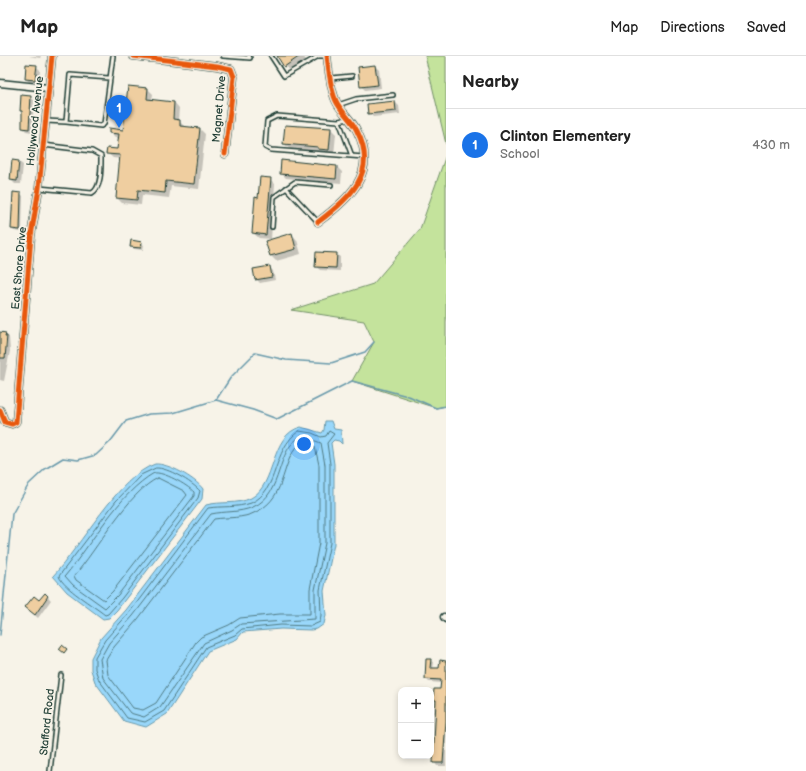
<!DOCTYPE html>
<meta charset="utf-8">
<style>
body{margin:0;font-family:"Balsamiq Sans",sans-serif;background:#f2f2f2;color:#222}
.controls{position:absolute;right:12px;bottom:12px;display:grid;overflow:hidden;border-radius:8px;box-shadow:0 2px 6px #0003}
.controls button{width:36px;height:36px;display:grid;place-items:center;padding:0;border:0;border-bottom:1px solid #e0e0e0;background:#fff;color:#222;font:20px sans-serif}
.you{position:absolute;left:304px;top:388px;width:14px;height:14px;margin:-10px;border:3px solid #fff;border-radius:50%;background:#1a73e8;box-shadow:0 0 0 6px #1a73e833}
.badge{display:grid;place-items:center;width:26px;height:26px;border-radius:50%;background:#1a73e8;color:#fff;font-size:13px;font-weight:700}
.pin{position:absolute;translate:-50% -33px;filter:drop-shadow(0 1px 2px #0008)}
.pin::after{content:'';position:absolute;top:21px;width:14px;height:12px;background:inherit;clip-path:polygon(0 0,100% 0,50% 100%)}
.list{margin:0;padding:0;list-style:none}
h2{display:flex;justify-content:space-between;align-items:center;height:52px;margin:0;padding:0 16px;font-size:17px}
h2 small{font-size:13px;font-weight:400;color:#767676}
.list li{display:grid;grid-template-columns:26px 1fr auto;gap:12px;align-items:center;box-sizing:border-box;height:72px;padding:0 16px;border-top:1px solid #e0e0e0}
.list b{display:block;font-size:15px;white-space:nowrap}
.list p{margin:0;font-size:13px;white-space:nowrap;color:#767676}
.list em{font-size:13px;font-style:normal;color:#767676}
.map{position:relative;flex:none;width:446px;height:715px;overflow:hidden}
header{display:flex;align-items:center;gap:24px;box-sizing:border-box;height:56px;padding:0 20px;background:#fff;border-bottom:1px solid #e0e0e0}
header strong{font-size:19px}
nav{display:flex;gap:22px;margin-inline-start:auto;font-size:14px}
main{display:flex}
aside{flex:1;background:#fff}
.map>svg:first-child{display:block}
.green{fill:#c4e39c;stroke:#729068}
.water{fill:#99d7fa;stroke:#6899ab}
.shadow{fill:#0003}
.lines{fill:none;stroke-linecap:round;stroke-linejoin:round}
.shore{stroke:#507b83;stroke-width:1}
.stream{stroke:#6899ab;stroke-width:1.5}
.building{fill:#efcea0;stroke:#1f3d34}
.lane-casing{stroke:#1f3d34;stroke-width:6}
.street-casing{stroke:#1f3d34;stroke-width:9}
.lane{stroke:#f7f3e8;stroke-width:3}
.street{stroke:#f7f3e8;stroke-width:6}
.cycleway-casing{stroke:#f7f3e8;stroke-width:8}
.cycleway{stroke:#e8590c;stroke-width:5}
.labels{text-anchor:middle;dominant-baseline:central;stroke-width:3.5;stroke-linejoin:round;paint-order:stroke}
.street-label{font-size:11px;fill:#1f3d34;stroke:#f7f3e8}
</style>
<header>
<strong>Map</strong>
<nav><a>Map</a><a>Directions</a><a>Saved</a></nav>
</header>
<main>
<div class="map">
<svg width="446" height="715" viewBox="0 0 446 715">
<rect width="100%" height="100%" fill="#f7f3e8"/>
<filter id="ink" filterUnits="userSpaceOnUse"><feTurbulence type="fractalNoise" baseFrequency=".025" numOctaves="2"/><feDisplacementMap in="SourceGraphic" scale="8" xChannelSelector="R" yChannelSelector="G"/><feConvolveMatrix kernelMatrix="1 2 1 2 8 2 1 2 1" color-interpolation-filters="sRGB"/></filter>
<g filter="url(#ink)">
<path class="green" d="M425 0H446V88Z
M446 99V350L436 352 352 325 374 286 364 265 291 254 373 228 420 173Z"/>
<path class="water" d="M325 365H331L334 373 341 374 342 388 339 385 334 384 331 387 334 408V488L324 535 326 559 324 568 317 573 311 574 281 573 243 576 237 583 208 595 167 658 146 671 124 665 95 626 91 614V602L101 582 126 554 206 449C221 445 237 449 251 442 277 428 269 379 301 371L322 377 324 374Z
M155 408C168 407 195 422 203 433L202 443 117 554 109 562 103 563 67 536 53 520C80 491 119 420 155 408Z"/>
<path class="shadow" d="M29 0H41L40 2Z
M278 0H303L306 4 290 15Z
M36 10 40 14 39 27H30L26 23Z
M375 10 379 14 381 32 365 34 361 30Z
M148 33 153 38 152 44 174 46 179 52 178 64 185 71 200 73 205 78 199 133 171 130 169 142 142 139 141 149 122 147 117 142 121 103 113 102 107 97 118 94 119 82H115L110 77 124 75Z
M30 41 34 44 32 76 26 75 23 72V57L21 54Z
M395 46 399 50 400 58 373 61 369 57Z
M321 72 331 73 336 78 334 99 324 98 322 96 290 93 284 88Z
M19 106 23 109 21 128H15L11 124Z
M337 111 342 116 341 127 286 122 281 117Z
M270 123 275 128 271 183 259 182 253 177 259 143Z
M14 137 21 138 23 140 22 176 14 175 12 173Z
M292 178 297 184 301 198 276 205 271 200Z
M141 187 144 189 143 194 134 193 132 191Z
M336 198 340 201V215L320 214 316 211Z
M269 211 273 215 275 224 260 227 256 223Z
M0 277 5 278 9 281 10 295 4 325 0 324Z
M45 538 51 544 38 562 29 554Z
M430 604 434 607 433 613H440L446 606V710H437L434 706 437 646 434 643 441 634 442 627 429 626 426 623Z"/>
<g class="lines">
<path class="shore" d="M299 375 312 377 321 381 326 380 329 375 334 378 327 387 330 408V487L320 534 321 559 320 566 311 570 281 569 242 573 235 579 206 591 164 655 145 666 127 662 99 624 95 613V601L105 584 129 557 208 452C222 450 237 452 251 447 280 434 271 394 299 375Z
M302 380 321 387 325 409V487L315 534V563L241 568 232 574 204 587 160 651 144 661 130 657 103 622 100 603 109 587 133 560 211 458C225 455 239 457 253 451 285 437 274 393 302 380Z
M303 386 315 391 319 409V487L310 533V558H280L240 562 229 569 201 581 196 586 156 647 143 654 133 652 108 619 106 604 114 591 138 563 214 463C228 461 243 463 256 456 290 440 279 400 303 386Z
M156 412C167 411 192 426 200 435L198 442 122 542 108 558 105 559C94 550 63 532 59 520L116 445 141 419Z
M154 417C163 415 187 429 194 436V440L118 539 105 552 73 529 65 520C91 489 119 437 154 417Z
M158 422 184 435 187 439 113 535 104 544 76 524 74 520C96 495 129 435 158 422Z"/>
<path class="stream" d="M216 344 253 354 277 363 352 325 411 341 436 352 446 350
M0 579 12 458 29 428 45 413 63 402 78 404 96 399 110 386 126 365 149 358 173 357 216 344 231 321 255 297 286 304 331 307 365 296 374 286"/>
</g>
<path class="building" d="M277 0H300L284 11Z
M26 8 37 9 35 24 25 23Z
M375 9 378 29 360 31 358 11Z
M128 30 148 32 147 43 174 46 173 63 180 64V70L200 72 194 128 166 125 165 137 138 134 137 144 116 142 120 99 106 98 107 92 117 93 119 78 109 77V72L123 74Z
M21 39 31 40 29 73 22 72V55H20Z
M395 45 396 55 368 58 367 48Z
M285 69 331 72 329 94 318 93V91L283 88Z
M12 104 19 105 17 125 10 124Z
M281 104 337 110 336 123 280 118Z
M260 121 271 122 266 179 252 177 255 141 258 142Z
M13 136 21 137 20 174 11 173Z
M292 177 296 193 270 200 265 185Z
M131 184 142 186 141 192 130 191Z
M316 196 337 197 336 212 315 211Z
M270 210 272 221 255 224 253 213Z
M0 276 6 277 5 280H7L5 302H0Z
M45 537 48 540 35 559 25 551 34 540 39 544Z
M62 589 67 593 64 597 59 593Z
M426 603H431L430 612H439L440 604 446 605V665L443 707H433L436 644H433L434 633H440L441 624 425 623Z"/>
<g class="lines">
<g class="lane-casing">
<path id="lane" d="M223 0 250 2 249 0
M271 0 284 20 317 1
M316 0H323
M109 22 70 19 66 66 101 70 104 68 113 0
M331 22 352 20
M338 49 356 43 393 39
M348 63 339 65 277 60 267 65 265 91 271 94 364 101
M46 65 66 66
M339 65 352 100
M39 132 92 137C102 132 101 110 101 100L92 95 43 89
M286 132 318 166
M272 171 274 141 295 126 331 129
M50 715 61 619"/>
</g>
<g class="street-casing">
<path id="street" d="M133 0 217 10 231 13 234 21 225 98
M0 27 48 32
M318 166C349 143 379 117 357 75 352 64 341 56 336 45 330 32 329 15 327 0
M0 354 5 366 12 368 16 366 31 180 39 132 52 0
M444 561 446 563"/>
</g>
<use href="#lane" class="lane"/>
<use href="#street" class="street"/>
<g class="cycleway-casing">
<path id="cycleway" d="M133 0 217 10 231 13 234 21 225 98
M318 166C349 143 379 117 357 75 352 64 341 56 336 45 330 32 329 15 327 0
M0 354 5 366 12 368 16 366 31 180 39 132 52 0"/>
</g>
<use href="#cycleway" class="cycleway"/>
</g>
</g>
<g class="labels">
<g class="street-label">
<text transform="translate(219 53) rotate(-85)">Magnet Drive</text>
<text transform="translate(35 65) rotate(-84)">Hollywood Avenue</text>
<text transform="translate(19 212) rotate(-85)">East Shore Drive</text>
<text transform="translate(47 666) rotate(-84)">Stafford Road</text>
</g>
</g>
</svg>
<div class="controls">
<button>+</button>
<button>−</button>
</div>
<div class="you"></div>
<div class="pin badge" style="left:119px;top:72px">1</div>
</div>
<aside>
<h2>Nearby<small></small></h2>
<ul class="list">
<li><span class="badge">1</span><div><b>Clinton Elementery</b><p>School</p></div><em>430 m</em></li>
</ul>
</aside>
</main>
